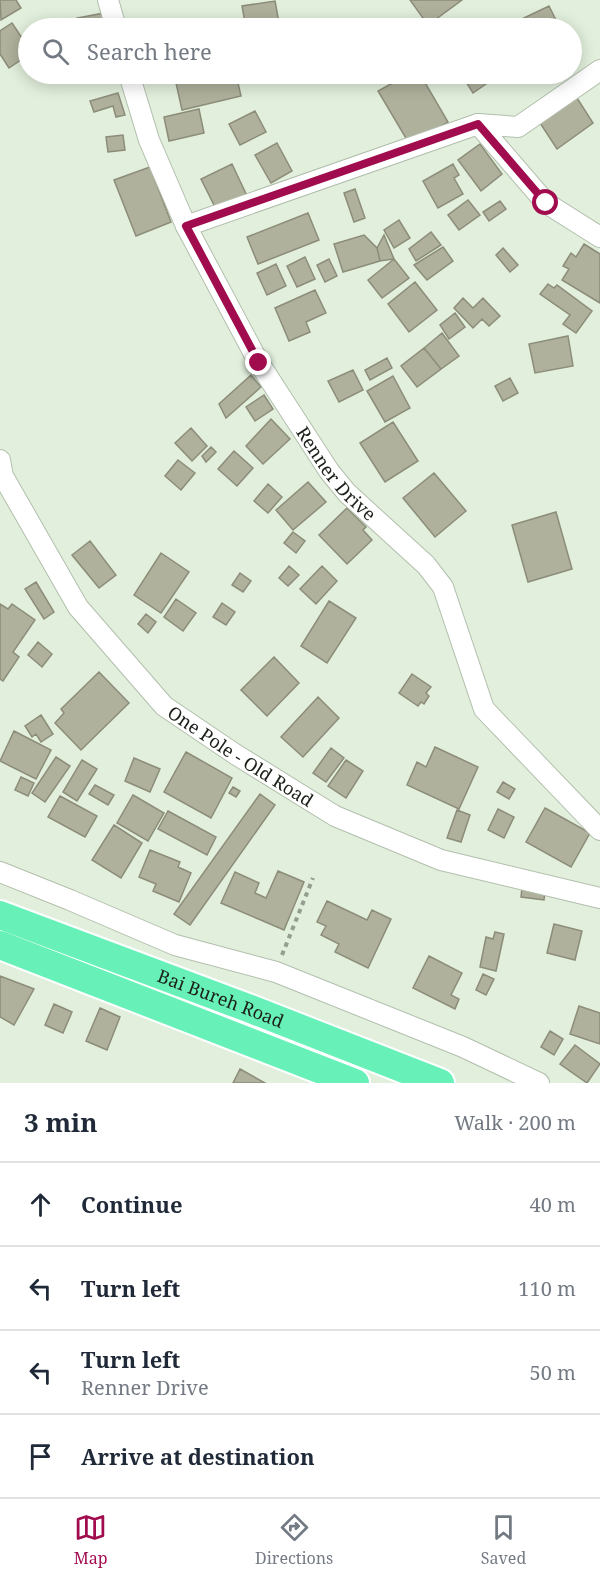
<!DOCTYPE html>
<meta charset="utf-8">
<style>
body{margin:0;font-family:"Noto Serif",serif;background:#f2f2f3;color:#1f2937}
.stop{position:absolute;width:18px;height:18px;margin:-14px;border:4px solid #a10c4f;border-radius:50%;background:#fff}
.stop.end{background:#a10c4f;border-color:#fff;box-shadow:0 2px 6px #0008}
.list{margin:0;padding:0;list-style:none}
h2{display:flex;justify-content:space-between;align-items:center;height:78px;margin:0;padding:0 24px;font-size:26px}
h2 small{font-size:20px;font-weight:400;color:#747a83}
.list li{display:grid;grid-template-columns:39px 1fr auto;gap:18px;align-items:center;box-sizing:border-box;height:84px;padding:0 24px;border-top:2px solid #e0e1e3}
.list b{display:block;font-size:22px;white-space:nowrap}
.list p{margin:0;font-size:20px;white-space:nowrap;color:#747a83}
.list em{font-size:20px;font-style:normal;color:#747a83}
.icon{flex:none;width:33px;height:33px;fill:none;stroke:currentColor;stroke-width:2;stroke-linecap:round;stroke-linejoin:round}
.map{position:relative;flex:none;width:600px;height:1083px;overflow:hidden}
.search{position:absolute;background:#fff;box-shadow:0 3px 15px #0003;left:18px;right:18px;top:18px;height:66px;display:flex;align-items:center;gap:15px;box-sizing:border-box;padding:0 21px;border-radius:33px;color:#747a83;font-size:22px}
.sheet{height:414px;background:#fff}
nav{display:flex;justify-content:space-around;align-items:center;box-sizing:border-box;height:84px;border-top:2px solid #e0e1e3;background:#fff;font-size:16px;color:#747a83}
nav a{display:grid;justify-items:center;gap:3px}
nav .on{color:#a10c4f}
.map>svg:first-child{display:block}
.building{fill:#afb19c;stroke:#8c8d79;stroke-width:1.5}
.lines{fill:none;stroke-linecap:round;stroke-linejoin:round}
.minor-casing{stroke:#b2bfad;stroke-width:22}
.highway-casing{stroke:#fff;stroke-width:32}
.path{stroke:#949d8f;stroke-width:4;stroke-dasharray:4.5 4.5;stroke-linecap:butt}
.minor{stroke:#fff;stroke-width:20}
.highway{stroke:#67f1b8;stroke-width:28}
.route{stroke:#a10c4f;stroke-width:8}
.labels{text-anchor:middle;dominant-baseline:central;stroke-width:4.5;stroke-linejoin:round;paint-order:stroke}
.street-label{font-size:18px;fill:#1b2019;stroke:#e2efdc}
</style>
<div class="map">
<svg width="600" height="1083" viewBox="0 0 600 1083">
<rect width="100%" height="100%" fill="#e2efdc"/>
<path class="building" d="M0 0H16L21 8 1 20Z
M410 0H462L428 25Z
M275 1 280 28H246L242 6Z
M549 6 560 28H503Z
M104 13 106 28H78L77 18Z
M403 21 407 28H387Z
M12 23 28 47V55L9 68 0 54V31Z
M174 74H236L241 96 182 110Z
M254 74H288V76L255 82Z
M409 74H420L448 122 410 145 378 91Z
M461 74H498L499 75 473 93Z
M118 93 125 115 116 117 113 106 94 112 90 101Z
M577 98 593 123 557 149 540 123Z
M199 109 204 133 169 141 164 117Z
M255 111 266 132 240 145 229 124Z
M123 135 125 150 108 152 106 137Z
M277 143 292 171 271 183 255 155Z
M480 144 502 174 481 191 458 160Z
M232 164 248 198 218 213 201 179Z
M453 164 459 175 454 178 463 194 438 208 423 181Z
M150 167 171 222 136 236 114 180Z
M355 189 365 218 354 222 344 193Z
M468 200 480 215 459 230 448 215Z
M500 201 506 209 489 221 483 212Z
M308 213 319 240 258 264 247 237Z
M399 220 410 238 394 248 384 230Z
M431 232 441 245 416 261 409 249Z
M364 235 377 248 380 261 343 272 334 244Z
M384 235 394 259 380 261 377 248Z
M584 244 600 254V303L562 280 569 269 563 266 571 253 576 257Z
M443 247 453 261 427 280 414 265Z
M503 248 518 265 510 272 496 255Z
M305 257 315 279 297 287 287 266Z
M329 259 337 276 325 282 317 265Z
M394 259 409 278 382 298 368 280Z
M276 264 286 286 267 295 257 273Z
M415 282 437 310 409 332 388 304Z
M548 284 554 288 557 285 592 311 576 333 563 324 570 315 540 294Z
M315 290 326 313 306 322 310 332 289 341 275 308Z
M463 298 473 308 483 298 500 316 489 326 482 319 473 328 454 308Z
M455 313 465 327 449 339 440 325Z
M442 333 459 356 441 369 424 348Z
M568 336 573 366 535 373 529 344Z
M424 348 441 369 417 387 401 366Z
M387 358 392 368 370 380 365 370Z
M353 370 363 390 339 402 328 381Z
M251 375 261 387 226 418 219 404Z
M393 376 410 408 385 422 367 391Z
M510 378 518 393 503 401 495 386Z
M264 395 273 409 255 421 246 407Z
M271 419 290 439 263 464 246 446Z
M393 422 418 461 385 482 360 443Z
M191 428 207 446 192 461 175 443Z
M211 447 216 452 206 462 202 456Z
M234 451 253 468 237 486 218 469Z
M178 460 195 473 181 490 165 476Z
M434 473 466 511 435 537 403 498Z
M308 482 326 502 293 530 276 510Z
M268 484 282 497 268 513 254 501Z
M347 508 366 527 363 530 372 540 347 564 319 535Z
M556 512 572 569 528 582 512 525Z
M293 532 305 541 296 553 284 543Z
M90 541 116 575 99 588 72 555Z
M161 553 189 572 161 613 134 595Z
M289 566 299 575 288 586 279 578Z
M322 566 337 581 316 604 300 589Z
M240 573 251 581 243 592 232 585Z
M36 582 54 612 44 619 25 589Z
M176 599 196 613 183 631 164 617Z
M329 601 356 618 327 663 301 646Z
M222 603 235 612 226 625 213 617Z
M0 604 8 609 12 604 35 620 13 652 19 657 3 681 0 679Z
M146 614 156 622 148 633 138 624Z
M38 642 52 654 42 667 28 655Z
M274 657 299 683 267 716 241 690Z
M99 672 129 703 81 750 55 723 64 713 61 709Z
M412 674 431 687 426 693 429 696 424 704 421 702 418 706 399 693Z
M318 697 339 718 303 757 281 737Z
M41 715 53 734 41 742 36 734 32 737 25 726Z
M14 731 51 750 36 779 0 761Z
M435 747 478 767 459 809 407 785 417 762 426 767Z
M331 748 344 758 326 782 313 773Z
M186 752 232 778 211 818 164 792Z
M56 757 70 766 45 802 32 793Z
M134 758 160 769 150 792 125 781Z
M82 760 97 769 77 801 63 792Z
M346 760 363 771 346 798 328 786Z
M21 777 34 783 28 796 15 790Z
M503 782 515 789 509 799 497 792Z
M95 785 114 795 108 805 89 794Z
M233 787 240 791 236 797 229 793Z
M260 794 275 805 190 925 174 914Z
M133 795 164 813 148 841 117 823Z
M60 796 97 816 85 837 48 817Z
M545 808 590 833 571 867 526 842Z
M498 809 514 817 504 838 488 830Z
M457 810 470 815 461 842 447 838Z
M168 811 216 837 207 855 158 829Z
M114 825 142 843 121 878 92 860Z
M150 850 180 862 178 867 191 873 179 902 153 891 156 884 139 877Z
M278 871 304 882 284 930 221 903 235 872 259 883 255 893 266 898Z
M522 888 545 892 544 900 521 897Z
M327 901 367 920 372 910 391 919 368 968 335 952 339 944 321 935 326 926 317 922Z
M554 924 582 931 575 960 547 953Z
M495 932 504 934 496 971 480 967 486 937 493 939Z
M429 956 462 973 451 995 459 999 455 1009 413 988Z
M483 974 494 979 486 995 476 990Z
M0 976 34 989 14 1025 0 1017Z
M54 1004 72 1012 63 1033 45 1025Z
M579 1006 600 1013V1044L570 1034Z
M100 1008 120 1017 107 1050 86 1041Z
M550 1031 563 1039 554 1055 541 1047Z
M575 1045 600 1064 587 1083 560 1064Z
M240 1069 265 1083H233Z"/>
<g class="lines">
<g class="minor-casing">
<g id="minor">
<path d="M108 0 116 28"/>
<path id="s1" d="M129 74 149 140 186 226 259 363 329 471 347 493 426 565 443 587 484 709 600 830"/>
<path d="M478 124 546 203 600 237"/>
<path d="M186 226 478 124 518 127 600 70"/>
<path id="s2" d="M0 460 3 476 78 607 164 706 235 754 335 816 441 860 600 898"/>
<path d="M0 872 70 900 175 945 276 972 463 1047 539 1083"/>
</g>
</g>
<g class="highway-casing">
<g id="highway">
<path id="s3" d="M0 915 248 1008 440 1083"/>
<path d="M0 945 355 1083"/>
</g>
</g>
<path class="path" d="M282 955 313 878"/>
<use href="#minor" class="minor"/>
<use href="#highway" class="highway"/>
</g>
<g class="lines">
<path class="route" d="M259 363 186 226 478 124 546 203"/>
</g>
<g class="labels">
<g class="street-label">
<text stroke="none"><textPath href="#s1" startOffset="453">Renner Drive</textPath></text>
<text stroke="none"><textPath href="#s2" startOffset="390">One Pole - Old Road</textPath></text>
<text stroke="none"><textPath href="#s3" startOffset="236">Bai Bureh Road</textPath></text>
</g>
</g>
</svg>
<div class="stop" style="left:546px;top:203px"></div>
<div class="stop end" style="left:259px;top:363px"></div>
<div class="search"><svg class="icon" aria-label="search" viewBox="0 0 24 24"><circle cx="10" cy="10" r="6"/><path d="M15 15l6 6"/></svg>Search here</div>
</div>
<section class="sheet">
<h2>3 min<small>Walk · 200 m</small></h2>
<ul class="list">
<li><svg class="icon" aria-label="ahead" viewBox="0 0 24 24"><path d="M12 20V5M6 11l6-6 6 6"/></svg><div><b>Continue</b></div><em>40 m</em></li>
<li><svg class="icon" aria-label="left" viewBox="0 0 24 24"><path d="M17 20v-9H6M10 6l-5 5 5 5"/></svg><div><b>Turn left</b></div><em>110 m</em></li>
<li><svg class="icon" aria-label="left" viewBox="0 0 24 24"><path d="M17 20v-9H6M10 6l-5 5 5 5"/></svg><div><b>Turn left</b><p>Renner Drive</p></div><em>50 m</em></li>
<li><svg class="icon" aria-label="arrive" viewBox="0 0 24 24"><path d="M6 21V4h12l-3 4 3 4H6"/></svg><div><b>Arrive at destination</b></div></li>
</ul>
</section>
<nav>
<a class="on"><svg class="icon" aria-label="map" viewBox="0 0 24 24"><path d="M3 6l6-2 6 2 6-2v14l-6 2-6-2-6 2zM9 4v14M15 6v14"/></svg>Map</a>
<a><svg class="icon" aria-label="directions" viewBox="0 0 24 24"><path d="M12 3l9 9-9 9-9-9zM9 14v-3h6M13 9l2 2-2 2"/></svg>Directions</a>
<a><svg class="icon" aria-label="saved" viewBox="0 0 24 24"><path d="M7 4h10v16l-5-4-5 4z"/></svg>Saved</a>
</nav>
